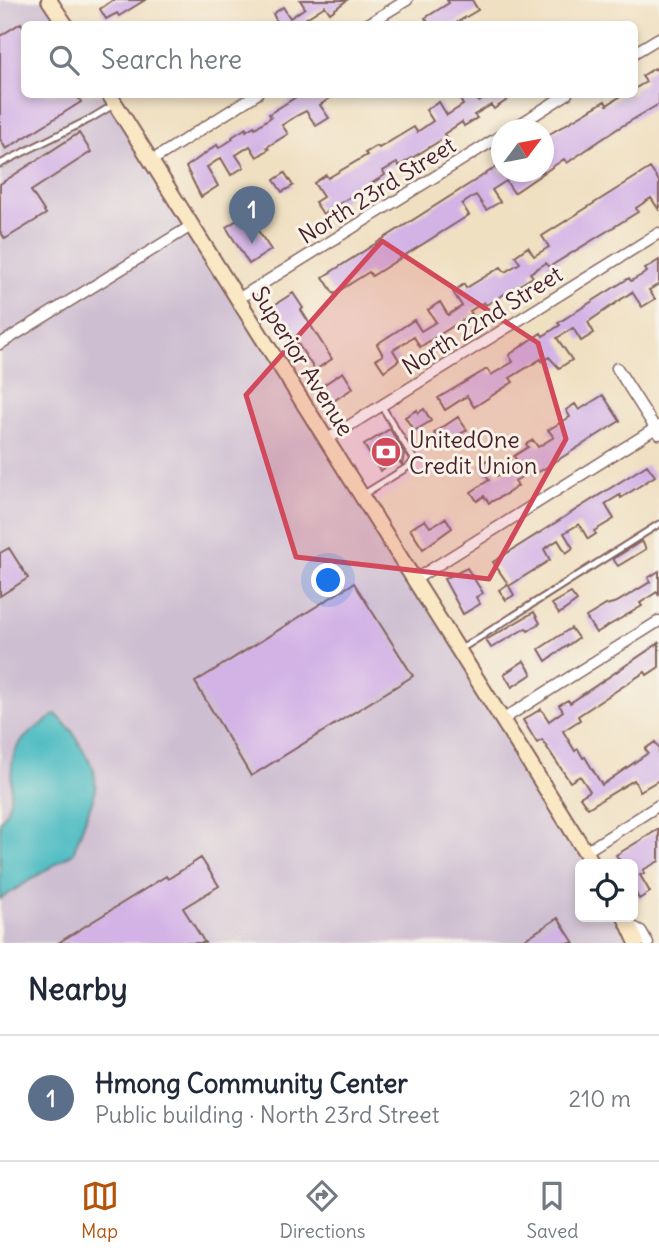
<!DOCTYPE html>
<meta charset="utf-8">
<style>
body{margin:0;font-family:Delius,sans-serif;background:#f2f2f3;color:#1f2937}
.controls{position:absolute;right:21px;bottom:21px;display:grid;overflow:hidden;border-radius:10px;box-shadow:0 4px 10px #0003}
.controls button{width:63px;height:63px;display:grid;place-items:center;padding:0;border:0;border-bottom:2px solid #e0e1e3;background:#fff;color:#1f2937;font:35px sans-serif}
.compass{position:absolute;left:491px;top:119px;width:63px;height:63px;border-radius:50%;background:#fff;box-shadow:0 4px 10px #0003;rotate:58deg}
.you{position:absolute;left:329px;top:581px;width:24px;height:24px;margin:-18px;border:5px solid #fff;border-radius:50%;background:#1a73e8;box-shadow:0 0 0 10px #1a73e833}
.badge{display:grid;place-items:center;width:46px;height:46px;border-radius:50%;background:#b45309;color:#fff;font-size:23px;font-weight:700}
.pin{position:absolute;translate:-50% -58px;filter:drop-shadow(0 2px 4px #0008)}
.pin::after{content:'';position:absolute;top:37px;width:24px;height:21px;background:inherit;clip-path:polygon(0 0,100% 0,50% 100%)}
.list{margin:0;padding:0;list-style:none}
h2{display:flex;justify-content:space-between;align-items:center;height:91px;margin:0;padding:0 28px;font-size:30px}
h2 small{font-size:23px;font-weight:400;color:#747a83}
.list li{display:grid;grid-template-columns:46px 1fr auto;gap:21px;align-items:center;box-sizing:border-box;height:126px;padding:0 28px;border-top:2px solid #e0e1e3}
.list b{display:block;font-size:26px;white-space:nowrap}
.list p{margin:0;font-size:23px;white-space:nowrap;color:#747a83}
.list em{font-size:23px;font-style:normal;color:#747a83}
.icon{flex:none;width:38px;height:38px;fill:none;stroke:currentColor;stroke-width:2;stroke-linecap:round;stroke-linejoin:round}
.map{position:relative;flex:none;width:659px;height:943px;overflow:hidden}
.search{position:absolute;background:#fff;box-shadow:0 4px 10px #0003;left:21px;right:21px;top:21px;height:77px;display:flex;align-items:center;gap:18px;box-sizing:border-box;padding:0 24px;border-radius:10px;color:#747a83;font-size:26px}
.sheet{height:217px;background:#fff}
nav{display:flex;justify-content:space-around;align-items:center;box-sizing:border-box;height:98px;border-top:2px solid #e0e1e3;background:#fff;font-size:19px;color:#747a83}
nav a{display:grid;justify-items:center;gap:4px}
nav .on{color:#b45309}
.map>svg:first-child{display:block}
.built{fill:#f0d0e4}
.industrial{fill:#cebed1}
.water{fill:#4cbbc2;stroke:#4b6d76;stroke-width:2}
.building{fill:#d3b3e6}
.lines{fill:none;stroke-linecap:round;stroke-linejoin:round}
.lane-casing{stroke:#846360;stroke-width:9}
.street-casing{stroke:#846360;stroke-width:13}
.secondary-casing{stroke:#846360;stroke-width:18}
.lane{stroke:#fff;stroke-width:5}
.street{stroke:#fff;stroke-width:10}
.secondary{stroke:#fae7c3;stroke-width:14}
.marked{fill:#d1495b;fill-opacity:0.2;stroke:#d1495b;stroke-width:5;stroke-linejoin:round}
.labels{text-anchor:middle;dominant-baseline:central;stroke-width:6;stroke-linejoin:round;paint-order:stroke}
.street-label{font-size:23px;fill:#4a1f2b;stroke:#f7f3e8}
.poi-label{font-size:23px;fill:#4a1f2b;stroke:#f7f3e8;text-anchor:start}
</style>
<div class="map">
<svg width="659" height="943" viewBox="0 0 659 943">
<rect width="100%" height="100%" fill="#f7f3e8"/>
<filter id="ink" filterUnits="userSpaceOnUse"><feTurbulence type="fractalNoise" baseFrequency=".0143" numOctaves="2"/><feDisplacementMap in="SourceGraphic" scale="14" xChannelSelector="R" yChannelSelector="G"/><feConvolveMatrix kernelMatrix="1 2 1 2 8 2 1 2 1" color-interpolation-filters="sRGB"/></filter>
<filter id="wash" filterUnits="userSpaceOnUse"><feTurbulence type="fractalNoise" baseFrequency=".00686" numOctaves="4" result="noise"/><feDisplacementMap in="SourceGraphic" scale="28" xChannelSelector="R" yChannelSelector="G"/><feGaussianBlur stdDeviation="1.57" result="paint"/><feColorMatrix in="noise" values="0 0 0 0 0 0 0 0 0 0 0 0 0 0 0 0 0 1.4 0 .05"/><feComposite in="paint" operator="in"/></filter>
<g filter="url(#wash)">
<rect width="100%" height="100%" fill="#f0e0c2"/>
<path class="built" d="M388 401 431 468 369 507 326 441Z"/>
<path class="industrial" d="M0 0H49L65 24H24V94L109 95 593 864H580V917H625L637 943H0Z"/>
<path class="water" d="M56 714 72 731 81 746 94 770 96 790 73 853 0 899V822C19 795 6 775 15 752 22 735 42 725 56 714Z"/>
<g id="blocks">
<path class="building" d="M113 0H145L119 16 117 13 106 19 100 9Z
M300 0H347L330 13 325 6 305 19 308 24H278L273 14 283 7 290 18 305 8Z
M447 0H472L478 10 454 24H429L425 18 449 3Z
M21 23 24 28V94H76L81 102 6 149 0 139V36Z
M655 68 659 73V104L617 129 567 163 564 159 514 193 506 181 492 190 500 202 486 210 476 195 462 204 469 215 372 276 369 272 334 294 323 277 501 164V172H543V138L605 101 607 105 624 94H634V89L646 82 642 76Z
M301 94H336L320 105 329 118 316 126 306 111 298 115 282 125 288 134 267 147 269 149 257 157 250 146 236 155 244 167 231 175 221 158 207 167 218 186 201 197 186 167 217 145 219 148 233 139 232 137 246 128V131L254 126 255 128 271 117 269 114Z
M457 94H474L479 102 490 94H516L494 109 491 105 474 115 477 118 464 126 462 122 444 134 446 137 399 166 397 163 383 171 385 175 323 214 315 202 323 197 314 183 326 175 328 178 367 155 365 153 377 146 379 148 414 127 417 132 433 121 426 110 439 102 447 115 463 105Z
M79 133 91 152 31 191 46 214 5 239 0 231V184Z
M650 168 659 181V210L651 198 636 208 638 212 549 267 546 263 530 273 533 277 486 305 484 302 470 311 472 314 420 347 414 337 393 350 399 360 384 371 376 359 383 355 377 344 414 320 421 331 436 322 428 310 440 302 448 315 462 306 453 292 464 284 466 288 501 267 505 272 520 263 515 256 528 247 534 256 549 247 542 236Z
M285 173 293 186 282 192 274 180Z
M247 214 271 250 249 264 226 227Z
M659 260V284L649 290 655 299 642 307 632 292 588 322 594 333 581 341 573 328 557 338 572 360 559 368 549 357 542 361 541 359 510 378 513 382 474 407 467 396 445 410 438 398 487 369 491 375 513 362 509 355 541 333 543 336 560 325 558 323 629 278 631 281 647 272 645 269Z
M293 293 303 308 301 310 332 359 315 370 283 321 281 322 271 307Z
M343 372 353 388 332 402 322 386Z
M603 395 620 421 534 475 531 471 515 481 518 486 508 493 489 503 484 496 477 501 471 492 489 480 479 466 487 460 497 476 518 463 514 456 528 447 526 444 533 440 538 447 554 437 548 430 570 417 566 410 575 404 579 410Z
M424 409 431 421 414 431 405 417 417 410 418 413Z
M458 417 467 430 442 445 434 433Z
M390 429 404 453 402 465 398 460 380 471 364 445Z
M647 465 655 476 621 498 620 495 605 504 614 519 594 531 596 534 588 539 579 524 564 533 573 548 566 553 558 540 544 549 550 560 509 586 514 595 506 600 499 590 508 584 493 562Z
M446 518 452 528 423 549 410 529 425 520 430 527Z
M642 541 646 549 618 566 613 559Z
M9 548 28 578 0 596V553Z
M467 568 483 593 476 597 480 604 463 614 444 579Z
M659 571V596L657 592 640 603 642 606 596 633 586 617 606 605 617 602 650 582 648 578Z
M354 583 413 676 251 776 195 682Z
M571 593 577 601 559 614 552 604Z
M534 612 540 623 528 631 526 628 491 648 486 640Z
M571 628 578 638 546 661 539 649Z
M659 643V667L647 675 645 672 619 689 578 716 580 720 563 731 575 751 578 749 583 758 585 757 602 785 648 753 645 749 655 742 659 748V780L640 791 634 780 588 808 580 797 590 791 580 776 570 782 542 740 537 743 523 720 541 709 549 721 563 711 559 705 568 700 570 703Z
M524 661 532 674 512 687 504 674Z
M659 829V861L643 870 645 873 640 875 650 892 639 899 633 888V864H622L616 855Z
M201 858 219 886 183 908 205 943H58L166 876 168 879Z
M558 918 574 943H519Z"/>
</g>
</g>
<g filter="url(#ink)">
<use href="#blocks" fill-opacity="0" stroke="#846360" stroke-width="2"/>
<g class="lines">
<g class="lane-casing">
<path id="lane" d="M0 164 90 119 115 104
M364 494 411 465 414 459 381 405
M461 649 659 524"/>
</g>
<g class="street-casing">
<path id="street" d="M368 24 407 0
M634 53 659 38
M511 130 567 94
M151 161 257 94
M238 299 502 135
M0 344 191 226
M617 368 659 434
M326 440 659 233
M414 580 659 426
M502 720 659 621
M585 852 659 805
M629 925 641 931 648 943"/>
</g>
<g class="secondary-casing">
<path id="secondary" d="M49 0 65 24
M109 94 593 864
M625 917 637 943"/>
</g>
<use href="#lane" class="lane"/>
<use href="#street" class="street"/>
<use href="#secondary" class="secondary"/>
</g>
</g>
<path class="marked" d="M382 241 538 343 566 439 489 579 296 557 246 395Z"/>
<defs>
<g id="bank-disc" transform="scale(1.575)"><circle r="9.5" fill="#d1495b" stroke="#f7f3e8"/><path d="M-6-4H6V4H-6ZM0-2.3a2.3 2.3 0 1 0 0 4.6a2.3 2.3 0 1 0 0-4.6Z" fill="#fff"/></g>
</defs>
<g fill-rule="evenodd">
<use href="#bank-disc" x="386" y="452"/>
</g>
<g class="labels">
<g class="street-label">
<text transform="translate(377 190) rotate(-32)">North 23rd Street</text>
<text transform="translate(482 320) rotate(-32)">North 22nd Street</text>
<text transform="translate(303 361) rotate(58)">Superior Avenue</text>
</g>
<g class="poi-label">
<text x="409" y="439">UnitedOne<tspan x="409" dy="26">Credit Union</tspan></text>
</g>
</g>
</svg>
<div class="controls">
<button><svg class="icon" aria-label="locate" viewBox="0 0 24 24"><circle cx="12" cy="12" r="6"/><path d="M12 2v4M12 18v4M2 12h4M18 12h4"/></svg></button>
</div>
<svg class="compass" viewBox="-18 -18 36 36"><path d="M0-13l5 13h-10z" fill="#e53935"/><path d="M0 13l5-13h-10z" fill="#747a83"/></svg>
<div class="you"></div>
<div class="pin badge" style="left:252px;top:244px;background:#5c6f8a">1</div>
<div class="search"><svg class="icon" aria-label="search" viewBox="0 0 24 24"><circle cx="10" cy="10" r="6"/><path d="M15 15l6 6"/></svg>Search here</div>
</div>
<section class="sheet">
<h2>Nearby<small></small></h2>
<ul class="list">
<li><span class="badge" style="background:#5c6f8a">1</span><div><b>Hmong Community Center</b><p>Public building · North 23rd Street</p></div><em>210 m</em></li>
</ul>
</section>
<nav>
<a class="on"><svg class="icon" aria-label="map" viewBox="0 0 24 24"><path d="M3 6l6-2 6 2 6-2v14l-6 2-6-2-6 2zM9 4v14M15 6v14"/></svg>Map</a>
<a><svg class="icon" aria-label="directions" viewBox="0 0 24 24"><path d="M12 3l9 9-9 9-9-9zM9 14v-3h6M13 9l2 2-2 2"/></svg>Directions</a>
<a><svg class="icon" aria-label="saved" viewBox="0 0 24 24"><path d="M7 4h10v16l-5-4-5 4z"/></svg>Saved</a>
</nav>
